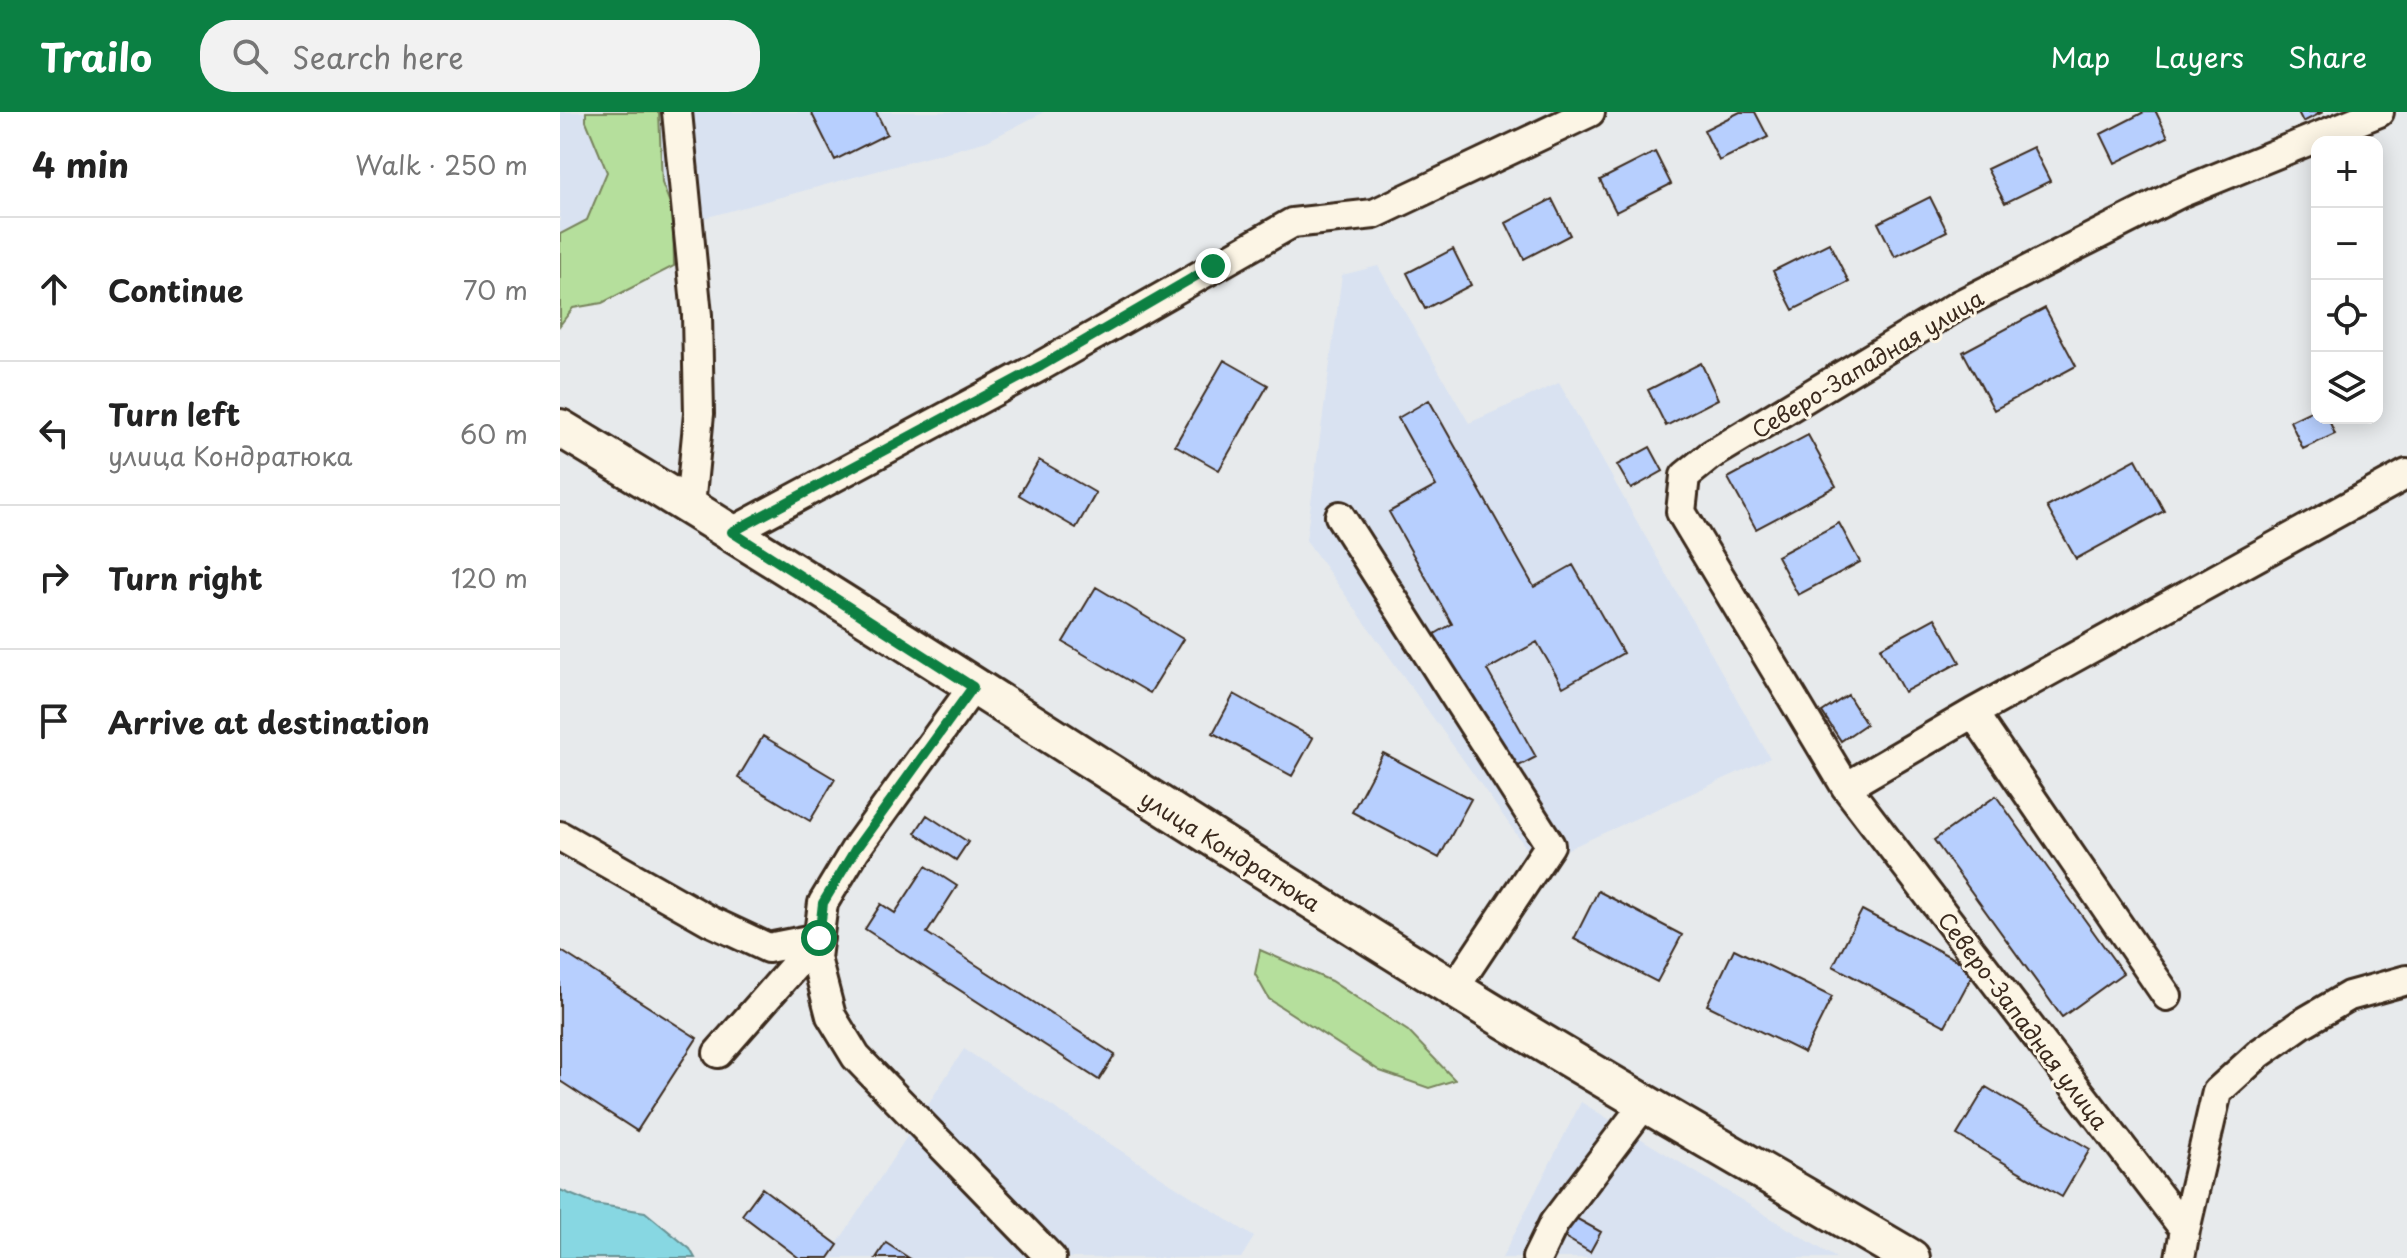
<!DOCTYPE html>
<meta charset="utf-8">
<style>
body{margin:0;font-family:"Playpen Sans",sans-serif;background:#f2f2f2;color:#222}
.controls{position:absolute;right:24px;top:24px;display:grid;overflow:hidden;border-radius:16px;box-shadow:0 4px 20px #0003}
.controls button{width:72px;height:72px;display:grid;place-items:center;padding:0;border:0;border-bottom:2px solid #e0e0e0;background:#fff;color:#222;font:40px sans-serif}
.stop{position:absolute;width:24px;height:24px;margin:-18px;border:6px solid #0b8043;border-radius:50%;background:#fff}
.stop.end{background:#0b8043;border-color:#fff;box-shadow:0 2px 8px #0008}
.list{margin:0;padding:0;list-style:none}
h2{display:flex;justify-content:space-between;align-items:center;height:104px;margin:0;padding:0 32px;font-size:34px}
h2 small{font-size:26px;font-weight:400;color:#767676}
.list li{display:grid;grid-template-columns:52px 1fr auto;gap:24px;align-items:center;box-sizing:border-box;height:144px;padding:0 32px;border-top:2px solid #e0e0e0}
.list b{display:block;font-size:30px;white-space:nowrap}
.list p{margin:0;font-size:26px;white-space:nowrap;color:#767676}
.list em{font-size:26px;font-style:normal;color:#767676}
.icon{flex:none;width:44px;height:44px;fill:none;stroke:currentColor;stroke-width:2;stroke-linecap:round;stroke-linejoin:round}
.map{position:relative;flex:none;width:1847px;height:1146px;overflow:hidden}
header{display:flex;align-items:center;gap:48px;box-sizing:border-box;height:112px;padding:0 40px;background:#0b8043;color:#fff}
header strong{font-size:38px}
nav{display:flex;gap:44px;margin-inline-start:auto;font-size:28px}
.search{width:560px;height:72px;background:#f2f2f2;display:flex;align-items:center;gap:20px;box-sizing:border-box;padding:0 28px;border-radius:32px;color:#767676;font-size:30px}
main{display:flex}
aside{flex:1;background:#fff}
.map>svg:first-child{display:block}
.built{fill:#d9e2f1}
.green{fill:#b5df9c;stroke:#78845d;stroke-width:2}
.water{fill:#87d7e2;stroke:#699294;stroke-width:2}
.building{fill:#b7cffe;stroke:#3b2a1e;stroke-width:2}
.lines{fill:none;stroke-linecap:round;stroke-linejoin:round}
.minor-casing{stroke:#3b2a1e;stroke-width:34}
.major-casing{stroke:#3b2a1e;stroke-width:42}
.minor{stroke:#fcf5e5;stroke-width:28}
.major{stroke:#fcf5e5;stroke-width:36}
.route{stroke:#0b8043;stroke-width:10}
.labels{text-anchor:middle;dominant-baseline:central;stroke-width:6;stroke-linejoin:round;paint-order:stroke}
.street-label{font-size:22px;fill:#3b2a1e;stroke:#fcf5e5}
</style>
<header>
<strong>Trailo</strong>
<div class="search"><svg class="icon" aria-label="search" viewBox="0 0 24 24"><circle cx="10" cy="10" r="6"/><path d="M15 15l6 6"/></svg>Search here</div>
<nav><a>Map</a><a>Layers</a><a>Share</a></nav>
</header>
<main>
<aside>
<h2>4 min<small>Walk · 250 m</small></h2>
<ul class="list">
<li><svg class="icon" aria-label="ahead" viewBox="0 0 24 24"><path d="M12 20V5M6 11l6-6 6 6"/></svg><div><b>Continue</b></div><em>70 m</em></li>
<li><svg class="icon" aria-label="left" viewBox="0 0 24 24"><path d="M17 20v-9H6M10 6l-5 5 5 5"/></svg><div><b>Turn left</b><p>улица Кондратюка</p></div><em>60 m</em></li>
<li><svg class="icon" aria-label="right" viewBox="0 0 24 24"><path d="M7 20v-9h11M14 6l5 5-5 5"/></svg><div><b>Turn right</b></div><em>120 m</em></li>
<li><svg class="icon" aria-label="arrive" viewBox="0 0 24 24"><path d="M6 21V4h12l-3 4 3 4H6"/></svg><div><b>Arrive at destination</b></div></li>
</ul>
</aside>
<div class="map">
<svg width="1847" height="1146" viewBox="0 0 1847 1146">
<rect width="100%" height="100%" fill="#e7eaec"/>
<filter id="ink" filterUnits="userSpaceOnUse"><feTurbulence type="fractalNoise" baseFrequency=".0125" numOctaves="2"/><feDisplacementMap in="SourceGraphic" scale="16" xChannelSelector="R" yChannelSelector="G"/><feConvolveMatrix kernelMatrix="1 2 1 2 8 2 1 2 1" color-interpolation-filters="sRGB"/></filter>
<g filter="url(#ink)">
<path class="built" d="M0 0H484L427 29 0 145Z
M818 154 909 311 999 271 1210 646 977 751 746 428 782 163Z
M404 937 694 1125 681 1146H268Z
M1021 990 1276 1146H942Z"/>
<path class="green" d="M26 0H99L102 71 113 99 114 154 42 191 13 196 0 213V122L27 108 47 60 26 9Z
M700 838 771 869 848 919 895 968 869 976 820 959 709 887 695 862Z"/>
<path class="water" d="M0 1078 34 1092 85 1100 130 1137 135 1146H0Z"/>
<path class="building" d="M251 0H316L327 22 275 48Z
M1180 0H1195L1208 25 1159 49 1144 18Z
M1584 0H1596L1608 25 1555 51 1541 22Z
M1738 0H1763L1743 10Z
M1473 35 1490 69 1445 91 1427 57Z
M1095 40 1111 72 1056 100 1040 68Z
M1370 85 1387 119 1335 145 1318 111Z
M992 87 1010 123 964 147 946 111Z
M1269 131 1289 170 1233 198 1213 159Z
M893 137 911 173 865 197 847 161Z
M1485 196 1516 254 1434 298 1403 240Z
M664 248 708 273 659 358 615 333Z
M1141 251 1158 287 1106 314 1088 278Z
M869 288 974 475 1013 453 1063 541 1003 575 977 530 927 558 976 645 949 659 873 523 892 512 829 400 876 374 838 306Z
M1757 296V306H1768L1775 322 1743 337 1730 309Z
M1248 323 1276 374 1196 417 1168 366Z
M1090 335 1103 359 1071 377 1057 353Z
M1576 347 1604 399 1516 447 1487 395Z
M479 348 536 381 516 416 459 383Z
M1279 411 1300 450 1238 483 1217 444Z
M536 475 623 527 590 581 503 530Z
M1375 506 1400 550 1344 580 1320 536Z
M674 582 753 626 732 664 653 621Z
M1288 583 1306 612 1281 629 1262 600Z
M203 624 275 667 250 709 178 666Z
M823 641 911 687 879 746 792 700Z
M1436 684 1563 861 1502 905 1374 728Z
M367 703 408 730 396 748 355 721Z
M366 754 397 774 367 821 555 943 539 968 305 817 321 792 335 801Z
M1038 779 1122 823 1097 870 1014 827Z
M1302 798 1415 858 1385 914 1273 854Z
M1174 837 1272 885 1244 941 1147 893Z
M0 838 137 926 77 1019 0 969Z
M1426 975 1530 1037 1502 1085 1397 1023Z
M202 1076 278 1133 269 1146H239L182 1103Z
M1012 1104 1041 1120 1030 1140 1001 1123Z
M326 1131 349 1146H316Z"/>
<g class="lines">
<g class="minor-casing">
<path id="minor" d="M117 0 137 203 139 302 130 394
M780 404 990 733 894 877
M172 420 481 254 732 111 814 102 1030 0
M413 575 295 738 263 791 256 846 271 904 296 945 491 1146
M1413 601 1607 884
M1286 675 1413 601 1847 362
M0 724 150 809 208 836 259 826
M158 941 259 826
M1625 1118 1657 980 1700 941 1741 912 1789 884 1847 868
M977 1146 994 1111 1086 990
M1620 1146 1625 1118 1286 675 1121 400 1125 364 1151 343 1399 193 1620 81 1819 0"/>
</g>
<g class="major-casing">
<path id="major" d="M0 316C301 497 592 691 891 875 1042 969 1198 1056 1351 1146"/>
</g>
<use href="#minor" class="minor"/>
<use href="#major" class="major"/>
</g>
</g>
<g class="lines" filter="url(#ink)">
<path class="route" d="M259 826 263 791 295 738 413 575 172 420 481 254 653 154"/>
</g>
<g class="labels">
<g class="street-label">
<text transform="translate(1307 251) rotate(-31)">Северо-Западная улица</text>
<text transform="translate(671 738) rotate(32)">улица Кондратюка</text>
<text transform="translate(1464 908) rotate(53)">Северо-Западная улица</text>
</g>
</g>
</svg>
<div class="controls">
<button>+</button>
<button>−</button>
<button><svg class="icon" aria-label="locate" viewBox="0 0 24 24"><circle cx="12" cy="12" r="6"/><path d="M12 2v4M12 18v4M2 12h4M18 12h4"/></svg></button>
<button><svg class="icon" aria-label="layers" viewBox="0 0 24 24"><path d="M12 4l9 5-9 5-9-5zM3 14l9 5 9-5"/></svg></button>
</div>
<div class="stop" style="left:259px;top:826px"></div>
<div class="stop end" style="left:653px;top:154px"></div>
</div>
</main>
